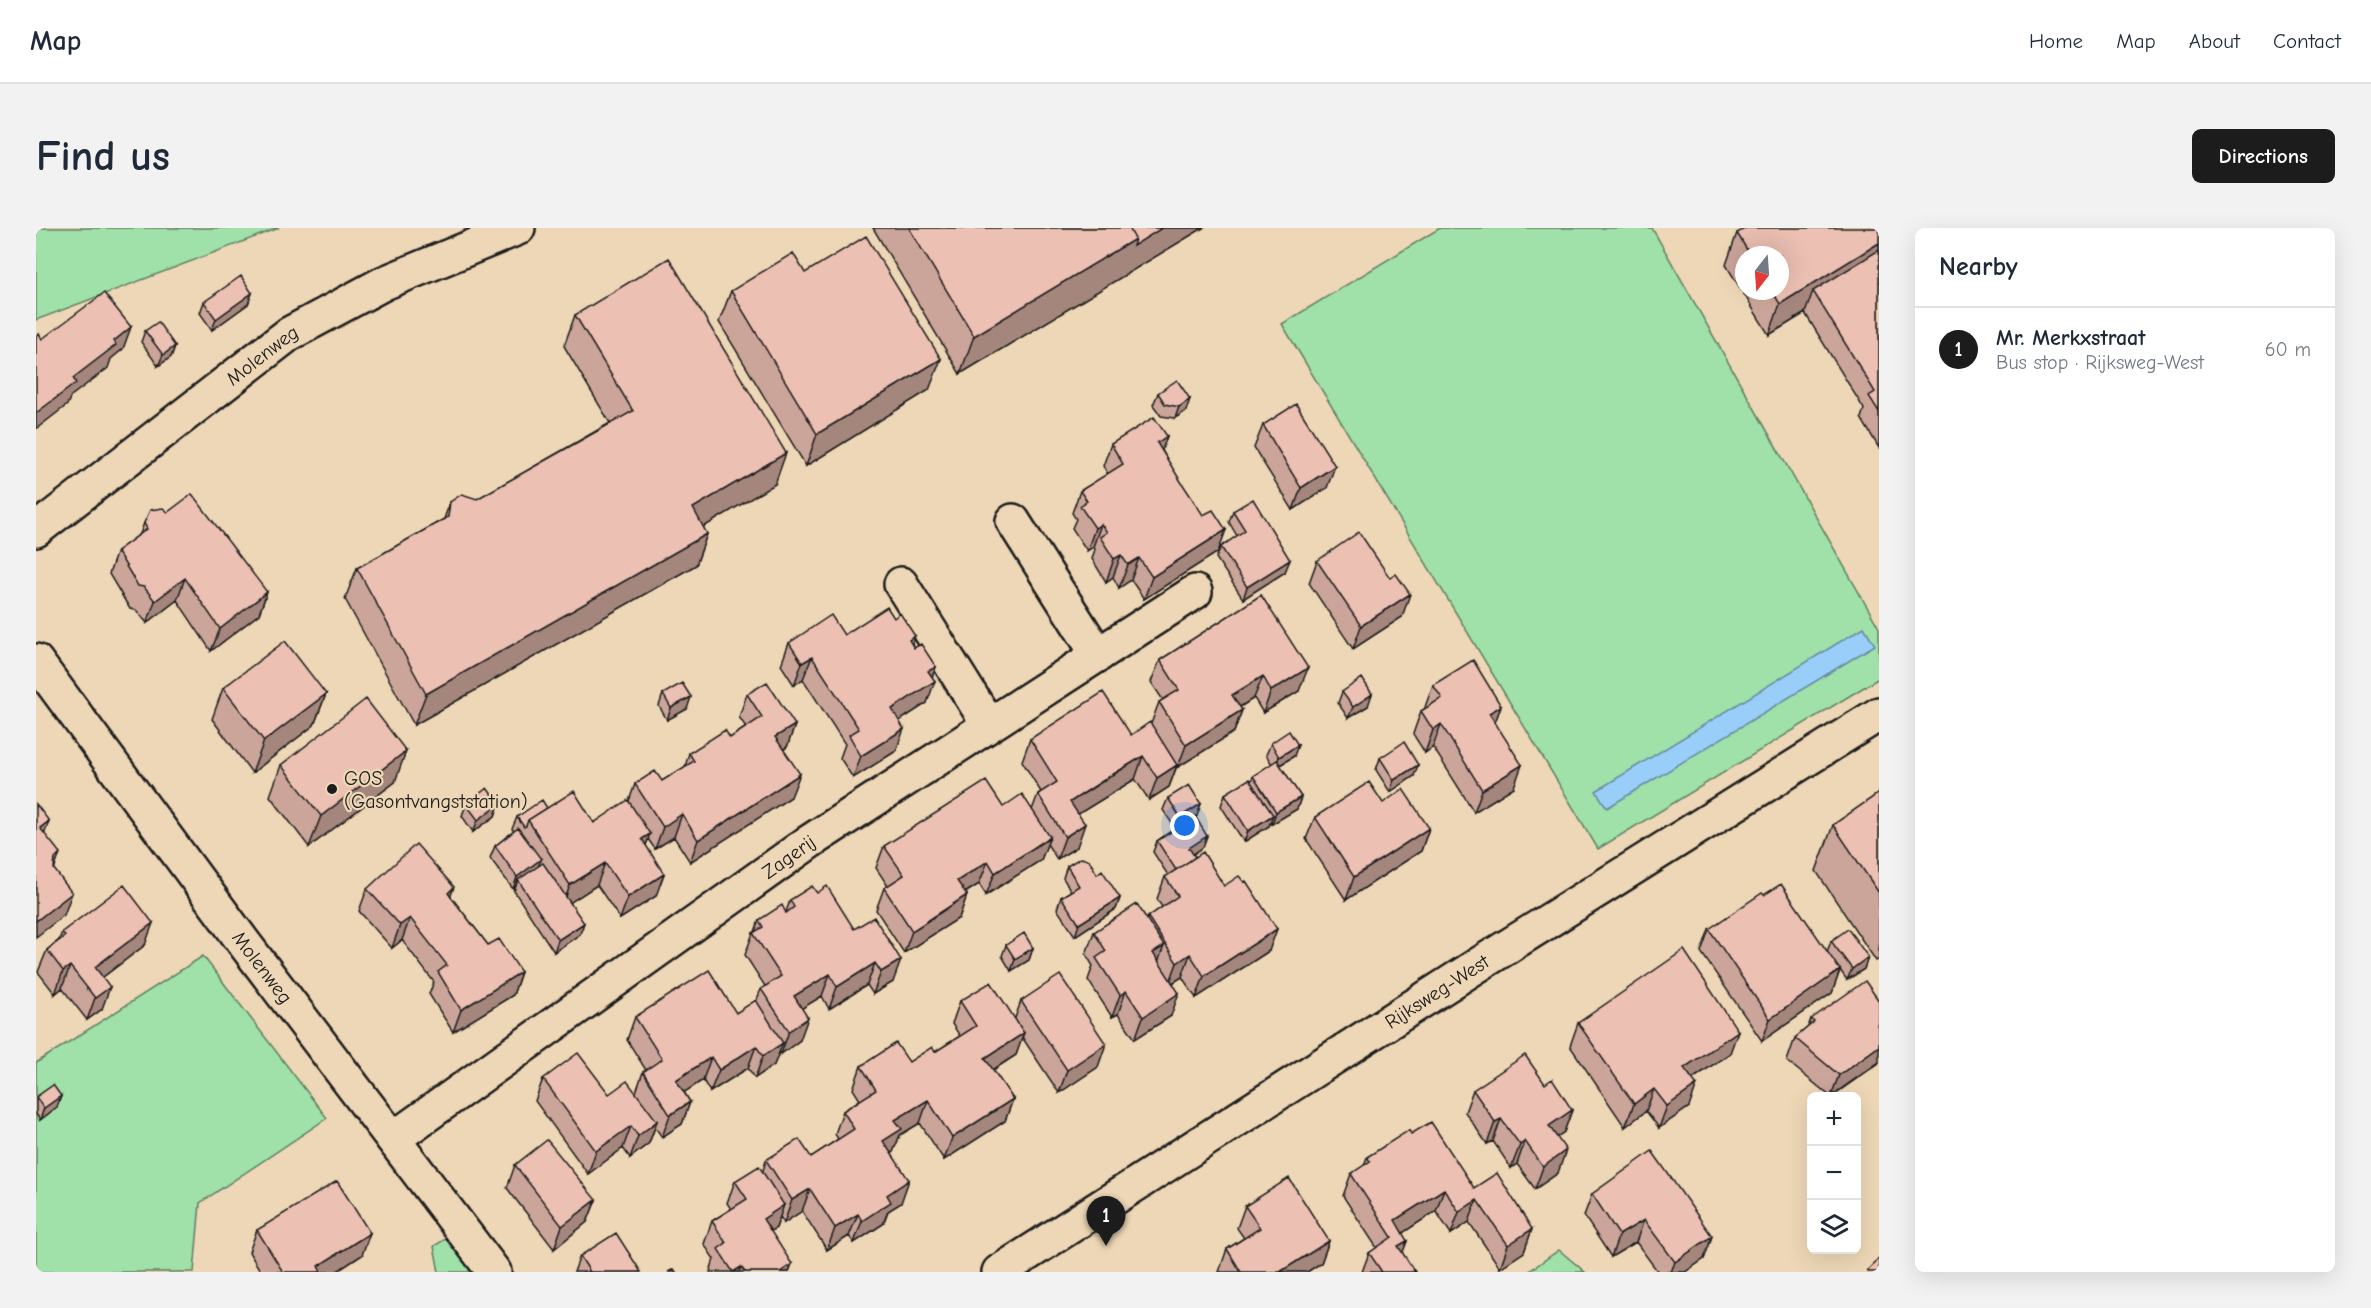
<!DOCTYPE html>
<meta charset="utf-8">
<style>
body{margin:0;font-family:"Comic Neue",sans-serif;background:#f2f2f3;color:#1f2937}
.controls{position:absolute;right:18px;bottom:18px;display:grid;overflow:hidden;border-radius:9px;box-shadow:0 6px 24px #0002}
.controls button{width:54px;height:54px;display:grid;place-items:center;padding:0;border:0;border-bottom:2px solid #e0e1e3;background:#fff;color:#1f2937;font:30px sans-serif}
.compass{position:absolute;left:1699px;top:18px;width:54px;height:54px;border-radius:50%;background:#fff;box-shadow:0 6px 24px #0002;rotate:197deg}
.you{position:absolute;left:1149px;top:598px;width:21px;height:21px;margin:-15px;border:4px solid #fff;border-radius:50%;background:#1a73e8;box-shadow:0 0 0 9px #1a73e833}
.badge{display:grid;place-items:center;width:39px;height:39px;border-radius:50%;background:#1c1c1c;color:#fff;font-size:20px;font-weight:700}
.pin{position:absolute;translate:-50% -50px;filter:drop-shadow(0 2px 3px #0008)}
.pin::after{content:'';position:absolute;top:32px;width:21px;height:18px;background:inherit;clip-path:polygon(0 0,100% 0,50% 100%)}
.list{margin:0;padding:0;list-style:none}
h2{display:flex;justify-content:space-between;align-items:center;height:78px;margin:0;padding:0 24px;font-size:26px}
h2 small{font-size:20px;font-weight:400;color:#747a83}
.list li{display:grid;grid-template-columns:39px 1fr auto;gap:18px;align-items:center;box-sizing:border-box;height:84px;padding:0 24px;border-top:2px solid #e0e1e3}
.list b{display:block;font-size:22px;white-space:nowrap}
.list p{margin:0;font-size:20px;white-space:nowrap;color:#747a83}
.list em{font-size:20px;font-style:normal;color:#747a83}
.icon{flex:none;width:33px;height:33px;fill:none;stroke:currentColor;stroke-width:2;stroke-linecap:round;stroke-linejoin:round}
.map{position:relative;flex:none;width:1843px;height:1044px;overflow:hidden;border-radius:9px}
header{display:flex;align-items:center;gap:36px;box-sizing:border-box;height:84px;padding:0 30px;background:#fff;border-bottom:2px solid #e0e1e3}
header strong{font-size:28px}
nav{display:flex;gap:33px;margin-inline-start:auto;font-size:21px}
.intro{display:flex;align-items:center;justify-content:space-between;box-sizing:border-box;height:144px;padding:0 36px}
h1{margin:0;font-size:42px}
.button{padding:15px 27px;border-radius:9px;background:#1c1c1c;color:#fff;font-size:21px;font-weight:700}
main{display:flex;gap:36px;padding:0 36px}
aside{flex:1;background:#fff;border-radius:9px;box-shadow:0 6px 24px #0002}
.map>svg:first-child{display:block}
.green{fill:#a0e0a9;stroke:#5e7e62;stroke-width:1.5}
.water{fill:#98cef7;stroke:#66879f;stroke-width:1.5}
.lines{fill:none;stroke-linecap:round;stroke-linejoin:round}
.street-casing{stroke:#1c1c1c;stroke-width:38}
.street{stroke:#edd7b6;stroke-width:33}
.wall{fill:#cba59a;stroke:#1c1c1c;stroke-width:1.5;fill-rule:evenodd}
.shaded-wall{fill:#a5867d;stroke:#1c1c1c;stroke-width:1.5}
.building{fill:#ecc0b3;stroke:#1c1c1c;stroke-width:1.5}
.poi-dot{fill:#1c1c1c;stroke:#edd7b6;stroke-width:2}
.labels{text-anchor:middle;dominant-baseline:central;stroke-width:4.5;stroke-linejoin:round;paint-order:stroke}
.street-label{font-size:20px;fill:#1c1c1c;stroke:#edd7b6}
.poi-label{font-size:20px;fill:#1c1c1c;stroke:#edd7b6;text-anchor:start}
</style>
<header>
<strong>Map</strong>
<nav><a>Home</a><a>Map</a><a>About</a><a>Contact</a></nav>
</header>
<div class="intro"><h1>Find us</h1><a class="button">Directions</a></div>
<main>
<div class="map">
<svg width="1843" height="1044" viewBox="0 0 1843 1044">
<rect width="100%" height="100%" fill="#edd7b6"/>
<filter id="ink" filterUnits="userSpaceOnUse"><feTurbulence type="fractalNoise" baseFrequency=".0167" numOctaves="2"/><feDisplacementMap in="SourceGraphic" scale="12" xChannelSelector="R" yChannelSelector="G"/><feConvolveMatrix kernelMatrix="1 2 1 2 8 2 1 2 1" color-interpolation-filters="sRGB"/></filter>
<g filter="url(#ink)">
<path class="green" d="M4 0H243L0 92V2Z
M1404 0H1616L1843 400V450L1562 621 1246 96Z
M167 728 291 890 164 975 158 1044H0V835Z
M411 1010 436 1040 432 1044H403L398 1018Z
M1523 1022 1549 1044H1492Z"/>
<path class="water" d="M1828 399 1839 417 1571 580 1560 563Z"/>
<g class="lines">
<g class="street-casing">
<g id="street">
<path d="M977 293 1062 427"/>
<path id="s1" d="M0 302 253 106 348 55 482 0"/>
<path d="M865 356 953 497"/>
<path id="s2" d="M0 433 208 715 458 1044"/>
<path id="s3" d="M357 911 773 614 1159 364"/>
<path id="s4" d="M963 1044 1442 737 1843 486"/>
</g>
</g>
<use href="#street" class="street"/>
</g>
<path class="wall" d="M837 0H1167L924 146Z
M1843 0V220L1825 190 1828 181 1769 85 1733 107 1690 37 1701 5ZM1708 27H1744V63H1708Z
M769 45 893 162 770 238 683 94 695 63Z
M216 65 212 76 176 102 164 85 168 74Z
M539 87 739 256 667 299 671 306 660 337 378 497 309 371 321 340 408 291 414 274 441 271 574 195 528 118Z
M109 103 139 118 135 129 122 138 105 114Z
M1122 165 1150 183 1139 190 1125 188 1117 177Z
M1227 197 1291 260 1257 282 1218 220Z
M1131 208 1126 222 1182 324 1108 371 1095 352 1083 360 1077 349 1070 354 1056 331 1059 321 1057 319 1051 323 1036 300 1040 291 1036 285 1044 263 1072 246 1067 238 1075 216Z
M1197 283 1249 344 1207 371 1180 330 1185 319 1201 308 1193 294Z
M108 295 231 364 223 386 175 423 141 372 111 395 100 382 94 381 73 346 81 323 104 306Z
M1281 333 1366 389 1317 421 1273 355Z
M1225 367 1263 463 1227 485 1218 470 1204 479 1206 482 1198 504 1142 539 1141 538 1133 559 1113 572 1099 551 1042 586 1041 619 1021 631 1011 616 1005 632 950 667 943 656 929 665 931 667 923 690 868 725 840 682 848 660 852 658 840 640 848 618 967 579 996 582 1002 566 1005 564 986 533 994 511 1095 507 1115 496 1123 474 1127 472 1115 454 1124 432Z
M808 407 876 417 878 420 900 439 896 449 891 475 863 493 860 523 817 550 804 530 809 516 767 451 758 457 745 437 753 415Z
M1397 457 1465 478 1459 494 1478 559 1438 584 1397 519 1389 525 1377 506 1385 483 1390 480 1389 479Z
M187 460 290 466 278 497 216 545 176 491Z
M1306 464 1332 478 1312 490 1302 475Z
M627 466 651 481 631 492 623 478Z
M711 466 759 497 751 519 747 522 755 569 654 634 638 609 619 621 612 611 610 617 620 668 584 691 561 657 534 674 544 706 518 724 478 663 480 658 477 661 454 630 459 618 478 603 476 601 481 589 511 580 558 595 593 573 599 556 626 553 649 539 653 525 694 510 710 499 703 489Z
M1235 515 1258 528 1244 537 1265 569 1261 581 1236 596 1235 594 1233 598 1208 614 1185 578 1189 566 1215 553 1217 548 1236 536 1230 527Z
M1344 530 1378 548 1354 564 1340 542Z
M245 537 359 554 273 619 234 568Z
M1843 565V731L1840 733 1780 643 1797 597Z
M1132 570 1161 588 1159 589 1167 619 1157 626 1188 658 1233 723 1160 770 1146 749 1137 755 1135 788 1099 811 1082 786 1076 789 1052 752 1057 738 1050 726 1058 704 1111 691 1112 689 1126 679 1121 671 1129 649 1132 647 1117 624 1121 613 1139 600 1127 582Z
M1347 575 1393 600 1385 623 1310 672 1270 611 1279 589Z
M430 576H463L459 588 437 604 426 588Z
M1031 638 1061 646 1084 670 1080 681 1039 708 1021 681 1025 669 1035 663 1027 650Z
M331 661 415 669 452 717 485 744 477 767 417 804 393 766 398 754 366 712 356 720 323 683Z
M781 665 818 701 857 754 837 766 831 757 793 781 786 768 766 780 764 812 745 826 743 824 738 837 719 850 712 840 674 864 667 852 648 864 654 874 646 896 626 909 619 899 613 915 594 930 587 920 552 946 499 873 507 851 573 866 600 864 607 844 610 842 591 812 599 789 700 785 720 774 725 761 729 758 709 727 717 705 719 704 723 692 750 684 754 672Z
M1673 701 1791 724 1795 713 1832 729 1828 741 1811 752 1804 742 1796 765 1726 813 1665 724Z
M26 704 109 717 67 749 66 781 51 792 26 760 19 766 2 744 11 722 23 712Z
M970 717 997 720 993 732 975 743 966 728Z
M924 773 979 790 985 773 1062 839 1023 865 986 809 980 827 957 842 977 871 969 893 908 932 884 895 864 907 857 924 855 925 865 975 852 983 847 996 818 1015 813 1008 791 1022 766 983 748 995 744 989 740 1000 734 1003 753 1044H674L678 1031 668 1016 676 993 695 981 691 975 699 953 727 943 730 932 775 929 802 911 799 906 807 883 824 872 817 861 825 838 873 834 899 824 924 808 916 796Z
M1775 791 1843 835 1796 868H1794L1751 833 1759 810 1772 799Z
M1542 795 1694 825 1657 851 1653 879 1623 900 1610 883 1589 899 1534 818Z
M1509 856 1536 882 1528 904 1521 909 1522 945 1499 961 1481 936 1475 940 1457 913 1451 916 1429 884 1437 862Z
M25 868 21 879 4 892 0 886V870Z
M1375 906 1438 960 1496 1001 1488 1024 1464 1040 1433 994 1415 1006 1400 983 1366 1005 1371 1013 1366 1025 1379 1044H1326L1333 1025 1341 1020 1307 968 1315 946 1328 938 1331 929Z
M479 937 560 972 551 994 518 1021 471 960Z
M1556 966 1676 1008 1668 1031 1649 1044H1622L1600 1014 1575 1029 1548 988Z
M1209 978 1293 1013 1285 1035 1271 1044H1183L1191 1021 1208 1010 1201 1000Z
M221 1002 326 1027 300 1044H225L213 1024Z
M544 1028 605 1044H538Z"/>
<path class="shaded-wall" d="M1126 0H1167L924 146 938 108 1099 11Z
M1843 15V39L1777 63 1769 85 1733 107 1744 76Z
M216 65 212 76 176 102 180 91Z
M95 99 87 121 75 131 72 140 35 168 31 177 0 201V185L78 113Z
M139 118 135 129 122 138 127 127Z
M905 131 893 162 770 238 781 206Z
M1154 171 1150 183 1139 190 1143 179Z
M1131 208 1123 231 1121 215Z
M750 225 739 256 646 312 657 280Z
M1299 238 1291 260 1257 282 1265 260Z
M1065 296 1057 319 1051 323 1059 300Z
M1190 302 1182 324 1108 371 1116 349Z
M671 306 660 337 378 497 390 466Z
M1085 327 1077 349 1070 354 1078 331Z
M1103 330 1095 352 1083 360 1092 337Z
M1254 332 1249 344 1207 371 1211 359Z
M149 350 141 372 111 395 119 373Z
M231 364 223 386 175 423 184 401Z
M1374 366 1366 389 1317 421 1325 398Z
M879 408 871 430 873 412Z
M776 429 767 451 758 457 766 435Z
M900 439 893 457 899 453 891 475 848 503 856 481 892 443Z
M1272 440 1263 463 1227 485 1235 463Z
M1227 448 1218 470 1188 489 1196 467Z
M290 466 278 497 216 545 228 513Z
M1336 466 1332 478 1312 490 1317 479Z
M655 469 651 481 631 492 635 480Z
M1465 478 1457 500 1453 485Z
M1206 482 1198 504 1142 539 1150 517Z
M1405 496 1397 519 1389 525 1397 502Z
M759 497 751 519 731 532 739 509Z
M868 501 860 523 817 550 825 528Z
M1262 517 1258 528 1239 540 1243 529Z
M370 523 359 554 273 619 285 588Z
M1107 528 1099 551 1026 596 1034 574Z
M1141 537 1133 559 1113 572 1121 550Z
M1382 537 1378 548 1354 564 1358 552Z
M1486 537 1478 559 1438 584 1446 562Z
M764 546 755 569 654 634 662 612Z
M1265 569 1261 581 1236 596 1240 584Z
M463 576 459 588 437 604 442 592Z
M1165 576 1161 588 1140 601 1144 589Z
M646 586 638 609 619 621 627 599Z
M1237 587 1233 598 1208 614 1212 603Z
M13 593 5 616 4 600Z
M1049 596 1041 619 1021 631 1029 609Z
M1393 600 1385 623 1310 672 1318 649Z
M614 606 606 628V611Z
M1171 608 1167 619 1149 632 1153 620Z
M1014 609 1005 632 950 667 959 645Z
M24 625 16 648 19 630Z
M505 631 501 642 482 652 480 658 477 661 481 649Z
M952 633 943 656 913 675 921 653Z
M569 635 561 657 526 680 534 657Z
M628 646 620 668 584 691 592 669Z
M418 659 410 681 412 665Z
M36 665 28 687 0 709V693Z
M931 667 923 690 868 725 876 703Z
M1084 670 1080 681 1039 708 1043 696Z
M374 690 366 712 356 720 364 697Z
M117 695 109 717 51 761 59 739Z
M548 695 544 706 518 724 522 712Z
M1241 701 1233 723 1160 770 1168 748Z
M1128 718 1120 740 1117 725Z
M997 720 993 732 975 743 979 731Z
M1154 726 1146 749 1133 757 1141 735Z
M1832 729 1828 741 1811 752 1816 741Z
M865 732 857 754 837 766 845 744Z
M839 735 831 757 793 781 801 759Z
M34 738 26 760 19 766 27 743Z
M1804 742 1796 765 1726 813 1734 791Z
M485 744 477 767 417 804 425 782Z
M794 746 786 768 750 790 758 768Z
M74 759 66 781 51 792 59 770Z
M1090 763 1082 786 1076 789 1084 767Z
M1143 765 1135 788 1099 811 1107 789Z
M772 790 764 812 745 826 753 803Z
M1702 803 1694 825 1640 862 1648 840Z
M988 805 980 827 941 852 949 830Z
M747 815 738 837 719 850 727 828Z
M1070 816 1062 839 1023 865 1031 842Z
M720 818 712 840 674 864 683 842Z
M1843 818V834L1795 868 1803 847Z
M675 829 667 852 632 875 640 852Z
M1661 857 1653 879 1623 900 1631 878Z
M1618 861 1610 883 1589 899 1598 876Z
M25 868 21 879 4 892 8 880Z
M977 871 969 893 908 932 916 910Z
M892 872 884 895 864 907 857 924 839 935 847 913 859 892Z
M654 874 646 896 626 909 634 887Z
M1536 882 1528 904 1505 920 1513 898Z
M1465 891 1457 913 1451 916 1459 894Z
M621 893 613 915 594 930 602 908Z
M595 898 587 920 552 946 560 923Z
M1489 913 1481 936 1475 940 1484 917Z
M1530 922 1522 945 1499 961 1507 939Z
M873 952 865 975 852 983 847 996 818 1015 826 993 851 967Z
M774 961 766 983 748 995 756 972Z
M1408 961 1400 983 1356 1012 1359 992Z
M560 972 551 994 518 1021 526 998Z
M1441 972 1433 994 1415 1006 1423 984Z
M748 977 740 1000 718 1013 727 991Z
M822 986 813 1008 791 1022 799 1000Z
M1608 992 1600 1014 1575 1029 1583 1007Z
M1496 1001 1488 1024 1464 1040 1472 1017Z
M334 1005 326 1027 300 1044H279L282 1038Z
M1676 1008 1668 1031 1649 1044H1635L1639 1034Z
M1293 1013 1285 1035 1271 1044H1244Z
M1371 1013 1363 1035 1362 1018Z
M756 1036 753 1044H744Z
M705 1039 703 1044H697Z"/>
<path class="building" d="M873 0H1093L1099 11 938 108Z
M1093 0H1126L1097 18 1099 11Z
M1710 0H1843V15L1744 76 1736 63H1744V27H1714L1701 5Z
M830 8 905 131 781 206 695 63 757 25 769 45Z
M1843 22V184L1833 168 1839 164 1777 63Z
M633 30 750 225 657 280 671 306 390 466 321 340 412 289 414 274 426 266 441 271 597 183 539 87Z
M205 48 216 65 180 91 168 74Z
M68 65 95 99 78 113 80 117 37 150 40 155 0 185V109L3 106 6 111Z
M122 94 139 118 127 127 109 103Z
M1141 152 1154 171 1143 179 1129 176 1122 165Z
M1260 176 1299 238 1265 260 1227 197Z
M1118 189 1131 208 1121 215 1144 252 1167 287 1177 282 1190 302 1116 349 1103 330 1092 337 1085 327 1078 331 1064 309 1071 304 1065 296 1059 300 1044 278 1051 273 1044 263 1087 236 1075 216Z
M156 266 231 364 184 401 149 350 119 373 108 359 102 358 81 323 111 301 108 295 114 282 127 280 132 284Z
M1217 271 1254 332 1211 359 1185 319 1209 302 1197 283Z
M1323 304 1354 350 1360 346 1374 366 1325 398 1281 333Z
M1225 367 1272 440 1235 463 1227 448 1196 467 1206 482 1150 517 1123 474 1143 462 1124 432Z
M851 379 858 390 864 385 879 408 873 412 878 420 885 416 900 439 892 443 899 453 856 481 868 501 825 528 813 507 823 501 776 429 766 435 753 415 795 387 808 407Z
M249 413 290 466 228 513 187 460Z
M1437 432 1465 478 1453 485 1486 537 1446 562 1405 496 1397 502 1385 483 1406 470 1397 457Z
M1326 450 1336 466 1317 479 1306 464Z
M731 454 759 497 739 509 764 546 662 612 646 586 627 599 599 556 619 543 626 553 658 533 653 525 689 502 694 510 726 489 711 466Z
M646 455 655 469 635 480 627 466Z
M1067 464 1095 507 1114 494 1141 537 1121 550 1107 528 1071 550 1034 574 1049 596 1029 609 1002 566 1021 554 994 511Z
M330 471 370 523 285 588 245 537Z
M1253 503 1262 517 1243 529 1235 515Z
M1368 514 1382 537 1358 552 1344 530Z
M1241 532 1265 569 1240 584 1217 548Z
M1213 551 1237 587 1212 603 1189 566Z
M950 553 967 579 986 566 1014 609 959 645 952 633 921 653 931 667 876 703 848 660 868 647 848 618Z
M1333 554 1347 575 1367 561 1393 600 1318 649 1279 589Z
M1153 557 1165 576 1144 589 1132 570Z
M451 560 463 576 442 592 430 576Z
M538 563 558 595 592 572 614 606 606 611 628 646 592 669 569 635 534 657 492 592Z
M1843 565V665L1797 597Z
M506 572 511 580 492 592 490 598 488 599 481 589Z
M0 576 13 593 4 600 24 625 19 630 18 641 36 665 0 693Z
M1159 588 1171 608 1153 620 1159 629 1140 642 1121 613Z
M482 600 505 631 481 649 459 618Z
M380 616 418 659 412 665 452 717 463 711 485 744 425 782 402 744 411 737 374 690 364 697 331 661Z
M1167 624 1188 658 1203 648 1208 654 1210 653 1241 701 1168 748 1154 726 1141 735 1112 689 1142 668 1129 649Z
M1044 630 1053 632 1061 646 1066 642 1084 670 1043 696 1025 669 1043 658 1031 638Z
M507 635 548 695 522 712 482 652Z
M1745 656 1804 742 1734 791 1673 701 1726 665 1728 667Z
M88 657 117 695 59 739 74 759 59 770 34 738 27 743 11 722 29 708 26 704Z
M776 658 781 665 791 658 818 701 838 689 865 732 845 744 839 735 801 759 794 746 758 768 772 790 753 803 725 761 745 748 717 705 727 699 723 692 746 677 750 685 758 679 754 672Z
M1101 676 1128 718 1117 725 1143 765 1107 789 1090 763 1084 767 1060 730 1070 723 1058 704Z
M1812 701 1832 729 1816 741 1795 713Z
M988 705 997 720 979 731 970 717Z
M1648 722 1702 803 1648 840 1661 857 1631 878 1618 861 1598 876 1542 795Z
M673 742 700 785 720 772 747 815 727 828 720 818 683 842 675 829 640 852 654 874 634 887 607 844 626 831 599 789Z
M1024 747 1070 816 1031 842 985 773Z
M1829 753 1843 773V796L1841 797 1843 801V818L1803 847 1759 810 1778 794 1775 791Z
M955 754 988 805 949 830 977 871 916 910 892 872 859 892 866 901 847 913 873 952 851 967 855 974 826 993 822 986 799 1000 774 961 756 972 730 932 763 911 775 929 818 901 807 883 840 862 825 838 860 815 873 834 896 819 899 824 940 798 924 773Z
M542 825 573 866 591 853 621 893 602 908 595 898 560 923 507 851Z
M1489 827 1509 856 1516 851 1536 882 1513 898 1530 922 1507 939 1489 913 1484 917 1465 891 1459 894 1437 862Z
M17 857 25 868 8 880 0 869Z
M1395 894 1438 960 1461 945 1496 1001 1472 1017 1441 972 1423 984 1408 961 1359 992 1371 1013 1362 1018 1379 1044H1346L1333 1025 1356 1009 1315 946 1334 933 1331 929 1373 902 1375 906Z
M511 912 560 972 526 998 479 937Z
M1616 923 1676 1008 1639 1034 1608 992 1583 1007 1556 966Z
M723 938 748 977 727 991 756 1036 744 1044H709L705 1039 697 1044 682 1021 690 1015 676 993 711 971 699 953Z
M1253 950 1293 1013 1244 1044H1205L1191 1021 1224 1000 1209 978Z
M301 953 334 1005 282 1038 285 1044H247L221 1002Z
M580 1005 605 1044H554L544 1028Z
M1843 1030V1044H1832L1831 1043Z
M638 1041 640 1044H632Z"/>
</g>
<circle class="poi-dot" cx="296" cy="561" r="6"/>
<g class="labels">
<g class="street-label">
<text stroke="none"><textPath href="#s1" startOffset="286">Molenweg</textPath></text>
<text stroke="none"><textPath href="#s3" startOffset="486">Zagerij</textPath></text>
<text stroke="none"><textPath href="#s2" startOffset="381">Molenweg</textPath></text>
<text stroke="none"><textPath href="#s4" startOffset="520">Rijksweg-West</textPath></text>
</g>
<g class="poi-label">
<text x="308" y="550">GOS<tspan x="308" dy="23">(Gasontvangststation)</tspan></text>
</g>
</g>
</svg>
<div class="controls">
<button>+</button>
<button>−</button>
<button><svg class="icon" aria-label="layers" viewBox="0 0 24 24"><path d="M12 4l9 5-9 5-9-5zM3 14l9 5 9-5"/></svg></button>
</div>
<svg class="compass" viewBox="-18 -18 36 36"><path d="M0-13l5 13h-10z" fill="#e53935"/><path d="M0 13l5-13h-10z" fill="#747a83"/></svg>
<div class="you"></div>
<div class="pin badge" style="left:1070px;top:1018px">1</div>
</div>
<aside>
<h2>Nearby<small></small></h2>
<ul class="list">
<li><span class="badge">1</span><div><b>Mr. Merkxstraat</b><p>Bus stop · Rijksweg-West</p></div><em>60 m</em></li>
</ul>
</aside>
</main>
